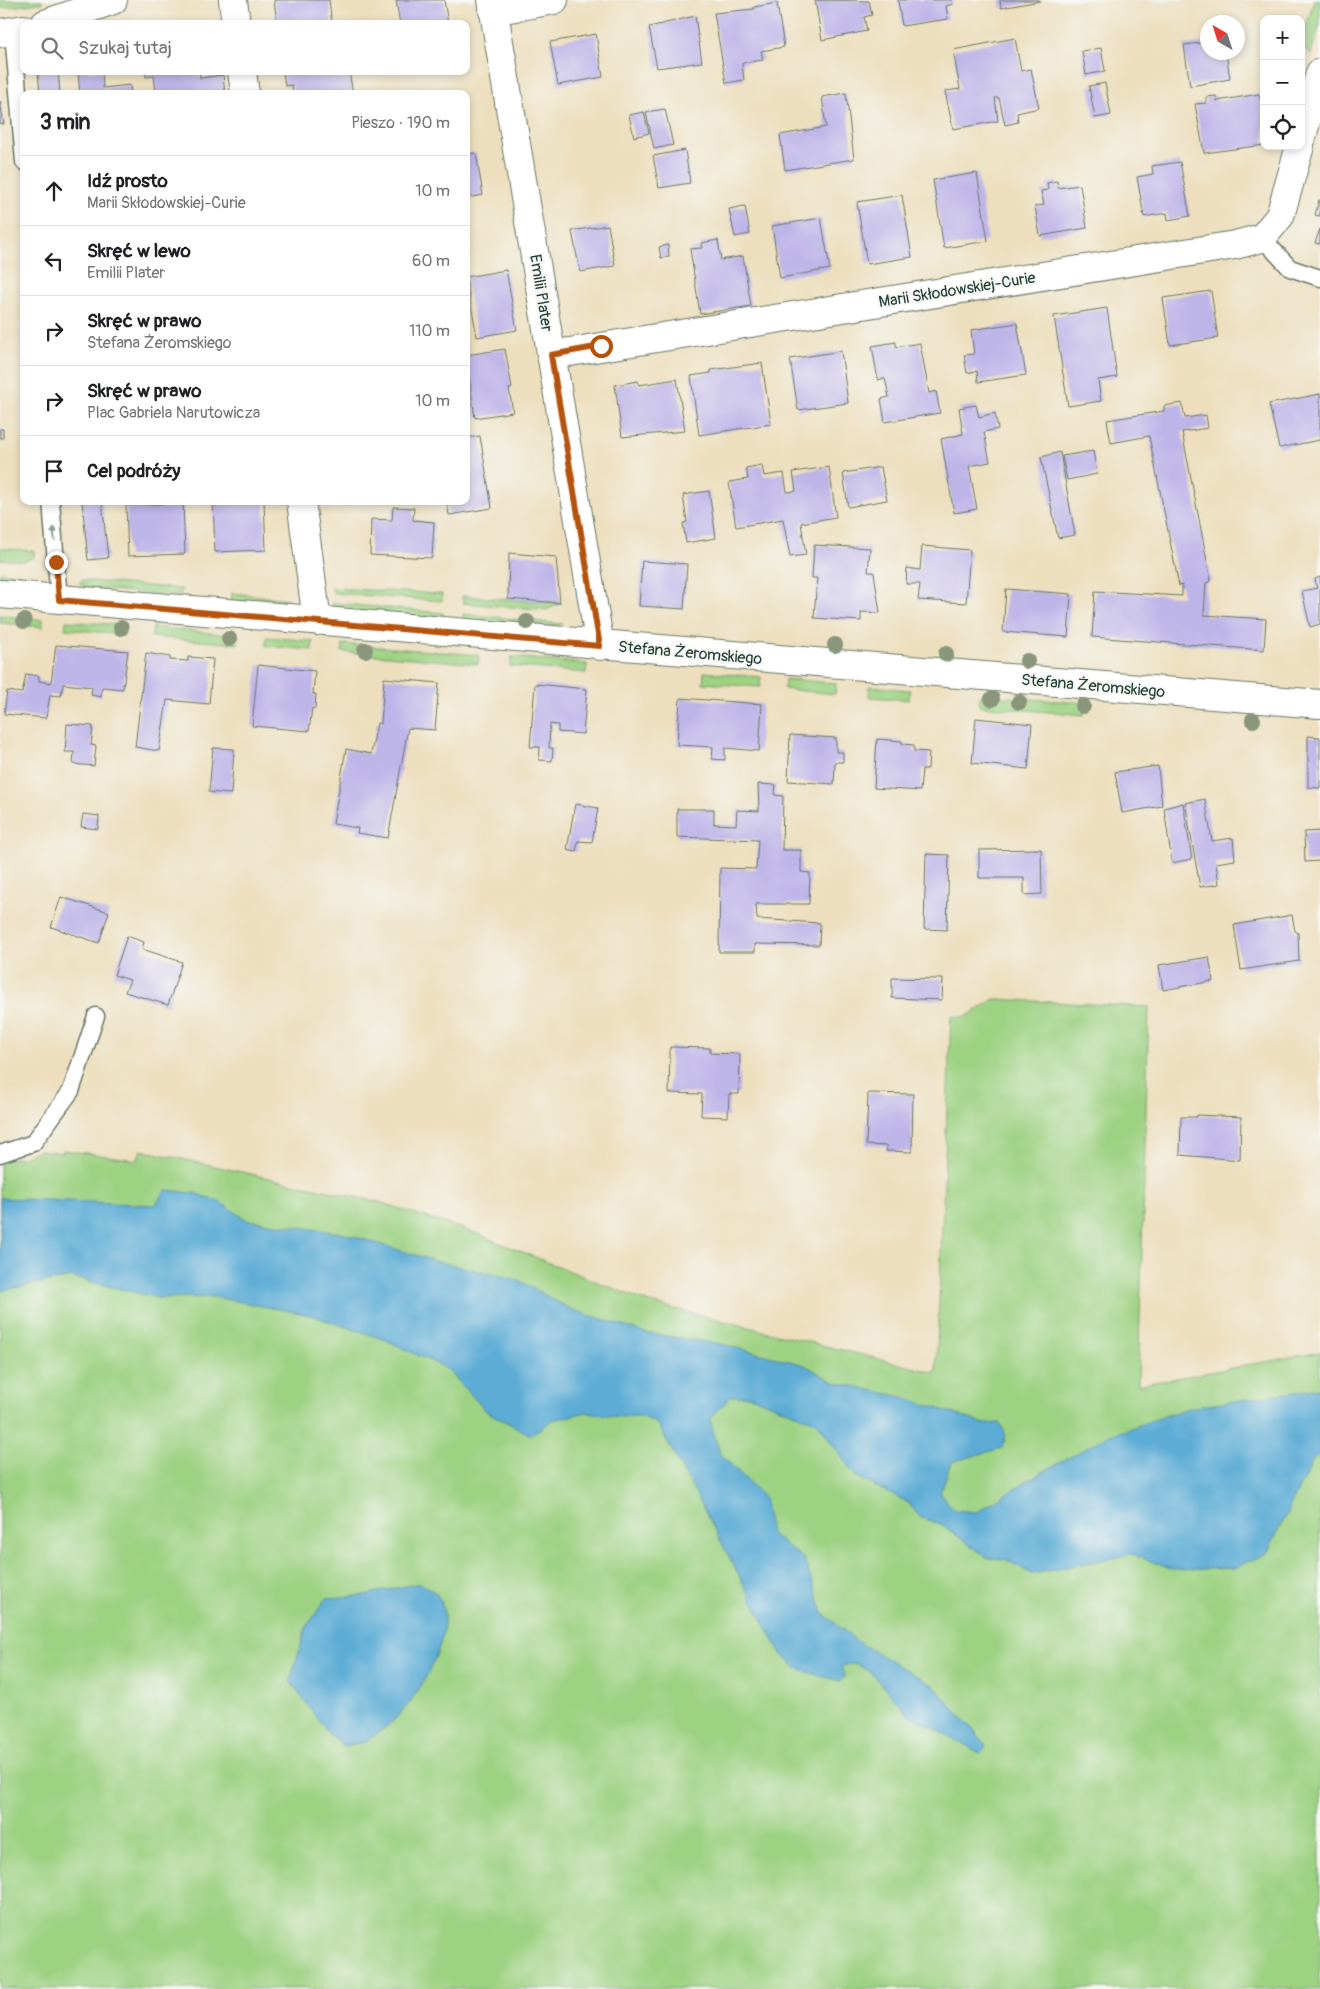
<!DOCTYPE html>
<html lang="pl">
<meta charset="utf-8">
<style>
body{margin:0;font-family:Pangolin,sans-serif;background:#f2f2f2;color:#202124}
.controls{position:absolute;right:15px;top:15px;display:grid;overflow:hidden;border-radius:10px;box-shadow:0 2px 8px #0003}
.controls button{width:45px;height:45px;display:grid;place-items:center;padding:0;border:0;border-bottom:1px solid #e0e0e0;background:#fff;color:#202124;font:25px sans-serif}
.compass{position:absolute;left:1200px;top:15px;width:45px;height:45px;border-radius:50%;background:#fff;box-shadow:0 2px 8px #0003;rotate:321deg}
.stop{position:absolute;width:15px;height:15px;margin:-11px;border:4px solid #b45309;border-radius:50%;background:#fff}
.stop.end{background:#b45309;border-color:#fff;box-shadow:0 1px 5px #0008}
.list{margin:0;padding:0;list-style:none}
h2{display:flex;justify-content:space-between;align-items:center;height:65px;margin:0;padding:0 20px;font-size:21px}
h2 small{font-size:16px;font-weight:400;color:#757577}
.list li{display:grid;grid-template-columns:32px 1fr auto;gap:15px;align-items:center;box-sizing:border-box;height:70px;padding:0 20px;border-top:1px solid #e0e0e0}
.list b{display:block;font-size:19px;white-space:nowrap}
.list p{margin:0;font-size:16px;white-space:nowrap;color:#757577}
.list em{font-size:16px;font-style:normal;color:#757577}
.icon{flex:none;width:28px;height:28px;fill:none;stroke:currentColor;stroke-width:2;stroke-linecap:round;stroke-linejoin:round}
.map{position:relative;flex:none;width:1320px;height:1989px;overflow:hidden}
.search{position:absolute;background:#fff;box-shadow:0 2px 8px #0003;left:20px;top:20px;width:450px;height:55px;display:flex;align-items:center;gap:12px;box-sizing:border-box;padding:0 18px;border-radius:10px;color:#757577;font-size:19px}
.panel{position:absolute;background:#fff;box-shadow:0 2px 8px #0003;left:20px;top:90px;width:450px;height:415px;border-radius:10px}
.map>svg:first-child{display:block}
.green{fill:#9ed283;stroke:#5e885c}
.water{fill:#5cacd6;stroke:#3e7485}
.building{fill:#bdb4e8}
.lines{fill:none;stroke-linecap:round;stroke-linejoin:round}
.lane-casing{stroke:#677664;stroke-width:19}
.street-casing{stroke:#677664;stroke-width:30}
.lane{stroke:#fff;stroke-width:16}
.street{stroke:#fff;stroke-width:28}
.tree{fill:#89967b}
.oneway{fill:#8f9e9a}
.route{stroke:#b45309;stroke-width:6}
.labels{text-anchor:middle;dominant-baseline:central;stroke-width:4;stroke-linejoin:round;paint-order:stroke}
.street-label{font-size:16px;fill:#1f3d34;stroke:#f6f6f2}
</style>
<div class="map">
<svg width="1320" height="1989" viewBox="0 0 1320 1989">
<rect width="100%" height="100%" fill="#f6f6f2"/>
<filter id="ink" filterUnits="userSpaceOnUse"><feTurbulence type="fractalNoise" baseFrequency=".02" numOctaves="2"/><feDisplacementMap in="SourceGraphic" scale="10" xChannelSelector="R" yChannelSelector="G"/><feConvolveMatrix kernelMatrix="1 2 1 2 8 2 1 2 1" color-interpolation-filters="sRGB"/></filter>
<filter id="wash" filterUnits="userSpaceOnUse"><feTurbulence type="fractalNoise" baseFrequency=".0096" numOctaves="4" result="noise"/><feDisplacementMap in="SourceGraphic" scale="20" xChannelSelector="R" yChannelSelector="G"/><feGaussianBlur stdDeviation="1.12" result="paint"/><feColorMatrix in="noise" values="0 0 0 0 0 0 0 0 0 0 0 0 0 0 0 0 0 1.4 0 .05"/><feComposite in="paint" operator="in"/></filter>
<g filter="url(#wash)">
<rect width="100%" height="100%" fill="#eddfbe"/>
<path class="green" d="M0 0H42V3L0 8Z
M1314 0H1320V24L1311 54 1301 45Z
M0 548 34 551V557L24 561 0 559Z
M0 572 20 574 27 580 23 582 0 580Z
M81 580 182 589 180 596 87 588 80 584Z
M332 588 442 594V601L333 593Z
M232 593 289 599 282 604 231 601Z
M462 596 560 603 547 610 463 603Z
M333 603 443 613V619L332 610Z
M463 614 563 624 551 626 464 622Z
M0 615 43 620V627L0 623Z
M66 621 121 625 120 634 65 629Z
M153 627 239 636 238 644 152 637Z
M267 637 313 641 312 650 266 646Z
M343 644 479 655 478 664 342 652Z
M511 657 587 664 586 673 510 666Z
M704 672 761 677 760 687 703 683Z
M785 679 836 683 835 694 784 689Z
M870 686 910 690 909 700 869 697Z
M980 695 1085 703 1084 715 979 706Z
M994 999 1149 1007 1138 1385 1320 1352V1989H0V1158H21L40 1150 63 1153V1150L137 1160 141 1150 379 1202 475 1233 650 1303 936 1373 951 1016 966 1017Z"/>
<path class="water" d="M166 1190 194 1193 220 1202 247 1220 342 1233 436 1261 518 1280 570 1309 646 1333 721 1344 805 1365 834 1382 907 1398 985 1424 1000 1423 1006 1435 1002 1448 951 1462 940 1494 955 1510 977 1512 1030 1479 1108 1436 1188 1408 1320 1388V1454L1313 1460 1267 1553 1235 1568 1173 1570 1132 1554 1032 1574 1005 1559 988 1558 941 1524 921 1518 907 1502 855 1476 818 1423 750 1396H731L710 1419 720 1454 764 1497 771 1534 804 1559 823 1613 858 1642 933 1685 985 1743 986 1748 980 1753 909 1715 870 1672 855 1663 841 1666 845 1677 840 1681 800 1670 781 1654 658 1424 641 1416 618 1417 587 1412 553 1420 531 1435 487 1412 447 1369 386 1340 310 1315 214 1297 158 1298 71 1277 0 1291V1198L155 1205Z
M420 1583C425 1586 435 1591 438 1596 460 1628 419 1697 394 1720 386 1727 376 1735 366 1741 360 1744 351 1744 344 1746L329 1734 290 1681 306 1628 326 1598 359 1596Z"/>
<g id="blocks">
<path class="building" d="M274 0H329L332 24H277Z
M396 0H444L448 24H400Z
M815 0 869 1 872 15 864 17 867 31 822 40Z
M898 0H952L953 4 946 6 948 19 902 26Z
M1000 0H1040V1L1001 8Z
M777 3 784 47 761 51 763 60 742 63 744 80 726 83 714 13 754 9V7Z
M695 16 702 62 657 68 649 27Z
M596 34 603 77 558 85 550 42Z
M1015 38 1021 71 1031 69 1039 108 1017 113 1018 122 1005 125 999 98H995L998 121 953 129 945 91 960 89 953 50Z
M1208 42V52H1226L1230 79 1190 86 1184 45Z
M1101 48 1105 71 1086 75 1082 51Z
M38 71H58L60 94H40Z
M78 71H102L103 88 130 85 131 94H80Z
M145 71H199L200 78 223 75 225 94H156L154 76 146 77Z
M283 71H349L353 94H293L292 85 285 86Z
M1105 83 1111 115 1095 118 1089 86Z
M846 93 854 159 785 170 780 135 826 127 822 97Z
M1259 94 1264 112V145L1204 153 1195 104 1206 103V97L1216 96 1217 101Z
M0 101 4 124H0Z
M665 109 673 145 654 149 646 112Z
M644 112 649 133 634 137 629 115Z
M685 150 690 183 659 188 653 156Z
M476 153 483 195 466 198V154Z
M1180 162 1190 216 1168 220 1167 213 1144 217 1137 177 1153 174 1152 166Z
M977 173 988 241 944 248 933 180Z
M1057 181 1058 188 1080 185 1087 228 1040 236 1035 206 1044 205 1041 191 1048 190 1047 183Z
M902 195 912 257 867 264 857 202Z
M1319 200H1320V216L1315 215Z
M745 206 750 234 735 237 729 209Z
M821 218 830 269 780 278 772 226Z
M608 225 615 266 580 272 572 231Z
M1320 229V244L1315 243Z
M718 240 721 260 743 256 751 306 700 314 690 249 702 248 701 243Z
M668 245 669 256 661 258 659 247Z
M506 270 517 330 477 337 466 277Z
M1211 291 1218 338 1170 345 1163 298Z
M1107 308 1117 377 1098 380 1101 401 1068 406 1054 316Z
M1017 323 1026 375 978 382 977 371 967 373 964 355 974 354 971 330Z
M896 342V347L920 343 929 393 936 391 940 413 885 422 881 399 889 397 885 378 878 380 872 346Z
M505 349 512 388 509 389 513 412 475 418 466 355Z
M841 351 848 403 798 410 790 359Z
M762 363 771 424 699 435 691 376 711 373V370Z
M677 379 685 431 622 437 615 385 638 381 639 385Z
M1320 394V440L1279 448 1269 404Z
M1182 403 1185 418 1206 415 1208 428 1182 432 1211 581 1206 583 1204 615 1266 619 1264 650 1092 637 1095 591 1182 596V585L1179 586 1149 436 1111 443 1107 420 1164 411V406Z
M976 405 979 417 995 413 998 429 984 432 990 462 969 466 977 509 954 513 941 439 963 434 959 408Z
M0 429H3V438H0Z
M480 436 492 508 449 515 447 501H466V438Z
M1093 451 1097 474 1067 480 1062 456Z
M1060 452 1075 535 1058 538 1041 457Z
M762 465 764 476 784 473 787 492 796 491 793 472 829 467 836 517 801 523 806 555 790 557 783 519 736 527 729 482 748 479 746 468Z
M881 467 887 500 848 507 843 473Z
M709 491 716 538 686 543 683 523 687 522 683 495Z
M82 501H102L108 558 88 560Z
M213 501H264L266 550 215 552Z
M183 503 185 554 128 556 126 505Z
M393 507 414 508 413 520 434 522 432 558 370 555 371 519 392 520Z
M814 545 870 548 868 572H874L880 613 861 612V621L814 618 817 578H812Z
M922 546 970 550 966 603 918 600 920 584H906L907 568 920 570Z
M509 553 556 557 560 603 508 599Z
M642 561 687 564 684 609 639 606Z
M1320 577V624L1310 627 1302 591 1317 588 1315 579Z
M1006 589 1071 594 1068 637 1003 632Z
M56 645 128 651 123 689 102 687 101 697 91 695 92 687 63 684 61 696 50 695 46 718 4 714 7 691 22 693 26 674 39 676V681L51 683Z
M146 653 170 657V660L188 661V657L213 659 209 704 167 700 159 751 135 747Z
M258 665 315 671 313 694H316L315 709 312 708 309 731 252 726Z
M384 678 439 683 435 730 408 728 388 838 357 833 358 828 333 824 346 749 371 754 377 723 381 724Z
M535 684 587 689 583 734 558 732V725L550 724 549 748H553L552 761 539 760 540 747H530Z
M680 698 762 704 759 751 725 748V760L712 759 713 747 677 745Z
M976 718 1032 724 1028 769 972 763Z
M67 724 93 726 91 745 96 746 94 766 73 764 74 752H65Z
M790 735 836 738V752H843V762H835L834 784 788 781Z
M1308 736 1320 737V788L1308 787Z
M877 739 902 741V744L914 745V751L929 752 928 769H922L920 791 874 788Z
M213 748 234 749 231 794 209 792Z
M1158 766 1162 806 1122 813 1115 772Z
M758 784 776 785 775 795 783 796 782 850H801V872L810 873 809 904H756L757 919 820 923 819 945 755 944V952H719L720 868 756 869 758 840 677 837V809H714V824L736 825 737 810 759 811Z
M1205 799 1212 841 1233 838 1235 860 1216 863 1219 884 1200 887 1185 803Z
M1183 803 1192 859 1172 863 1164 808Z
M575 804 598 808 592 842 578 841 576 852 567 850Z
M83 814 99 816 98 829 81 827Z
M1320 831V861L1305 862 1304 832Z
M1041 849 1042 894 1024 895V878H979V850Z
M926 854 949 855 947 930 924 929Z
M61 897 109 912 99 943 51 927Z
M1292 915 1295 931 1298 933 1299 961 1241 970 1234 925Z
M127 936 144 942 142 949 182 962 168 1005 125 992 130 980 114 975Z
M1209 957 1213 981 1163 990 1159 965Z
M892 978 943 979 942 1000 892 998Z
M670 1047 710 1048V1053L740 1054 739 1094H729L728 1117 701 1116 702 1094 669 1093Z
M868 1093 913 1094 912 1152 886 1151 887 1146 866 1145Z
M1197 1115 1241 1117 1240 1160 1180 1155 1181 1117H1197Z"/>
</g>
</g>
<g filter="url(#ink)">
<use href="#blocks" fill-opacity="0" stroke="#677664" stroke-width="1"/>
<g class="lines">
<g class="lane-casing">
<path id="lane" d="M13 32 24 162
M1262 238 1290 268 1320 278
M51 501 59 600
M0 1154 33 1143 71 1091 96 1016"/>
</g>
<g class="street-casing">
<path id="street" d="M233 0 236 24
M492 0 600 646
M493 11 554 0
M45 24 113 0
M0 33 24 29
M242 71 245 94
M1301 140 1320 73
M551 355 1235 245 1262 238 1280 216 1300 146
M301 501 317 621
M0 594 1320 704"/>
</g>
<use href="#lane" class="lane"/>
<use href="#street" class="street"/>
</g>
<g class="tree">
<circle cx="24" cy="621" r="8"/>
<circle cx="527" cy="622" r="8"/>
<circle cx="121" cy="628" r="8"/>
<circle cx="229" cy="639" r="8"/>
<circle cx="835" cy="645" r="8"/>
<circle cx="365" cy="650" r="8"/>
<circle cx="946" cy="654" r="8"/>
<circle cx="1027" cy="661" r="8"/>
<circle cx="992" cy="699" r="8"/>
<circle cx="1019" cy="702" r="8"/>
<circle cx="1083" cy="706" r="8"/>
<circle cx="1253" cy="720" r="8"/>
</g>
<defs><path id="oneway-solid" d="M-6-.8H1V-3.2L6.5 0L1 3.2V.8H-6Z" transform="scale(1.25)"/></defs>
<use class="oneway" href="#oneway-solid" transform="translate(54 534) rotate(-95)"/>
</g>
<g class="lines" filter="url(#ink)">
<path class="route" d="M56 562 59 600 600 646 551 355 601 346"/>
</g>
<g class="labels">
<g class="street-label">
<text transform="translate(957 290) rotate(-9)">Marii Skłodowskiej-Curie</text>
<text transform="translate(541 293) rotate(81)">Emilii Plater</text>
<text transform="translate(690 653) rotate(5)">Stefana Żeromskiego</text>
<text transform="translate(1093 686) rotate(5)">Stefana Żeromskiego</text>
</g>
</g>
</svg>
<div class="controls">
<button>+</button>
<button>−</button>
<button><svg class="icon" aria-label="locate" viewBox="0 0 24 24"><circle cx="12" cy="12" r="6"/><path d="M12 2v4M12 18v4M2 12h4M18 12h4"/></svg></button>
</div>
<svg class="compass" viewBox="-18 -18 36 36"><path d="M0-13l5 13h-10z" fill="#e53935"/><path d="M0 13l5-13h-10z" fill="#757577"/></svg>
<div class="stop" style="left:601px;top:346px"></div>
<div class="stop end" style="left:56px;top:562px"></div>
<div class="search"><svg class="icon" aria-label="search" viewBox="0 0 24 24"><circle cx="10" cy="10" r="6"/><path d="M15 15l6 6"/></svg>Szukaj tutaj</div>
<section class="panel">
<h2>3 min<small>Pieszo · 190 m</small></h2>
<ul class="list">
<li><svg class="icon" aria-label="ahead" viewBox="0 0 24 24"><path d="M12 20V5M6 11l6-6 6 6"/></svg><div><b>Idź prosto</b><p>Marii Skłodowskiej-Curie</p></div><em>10 m</em></li>
<li><svg class="icon" aria-label="left" viewBox="0 0 24 24"><path d="M17 20v-9H6M10 6l-5 5 5 5"/></svg><div><b>Skręć w lewo</b><p>Emilii Plater</p></div><em>60 m</em></li>
<li><svg class="icon" aria-label="right" viewBox="0 0 24 24"><path d="M7 20v-9h11M14 6l5 5-5 5"/></svg><div><b>Skręć w prawo</b><p>Stefana Żeromskiego</p></div><em>110 m</em></li>
<li><svg class="icon" aria-label="right" viewBox="0 0 24 24"><path d="M7 20v-9h11M14 6l5 5-5 5"/></svg><div><b>Skręć w prawo</b><p>Plac Gabriela Narutowicza</p></div><em>10 m</em></li>
<li><svg class="icon" aria-label="arrive" viewBox="0 0 24 24"><path d="M6 21V4h12l-3 4 3 4H6"/></svg><div><b>Cel podróży</b></div></li>
</ul>
</section>
</div>
